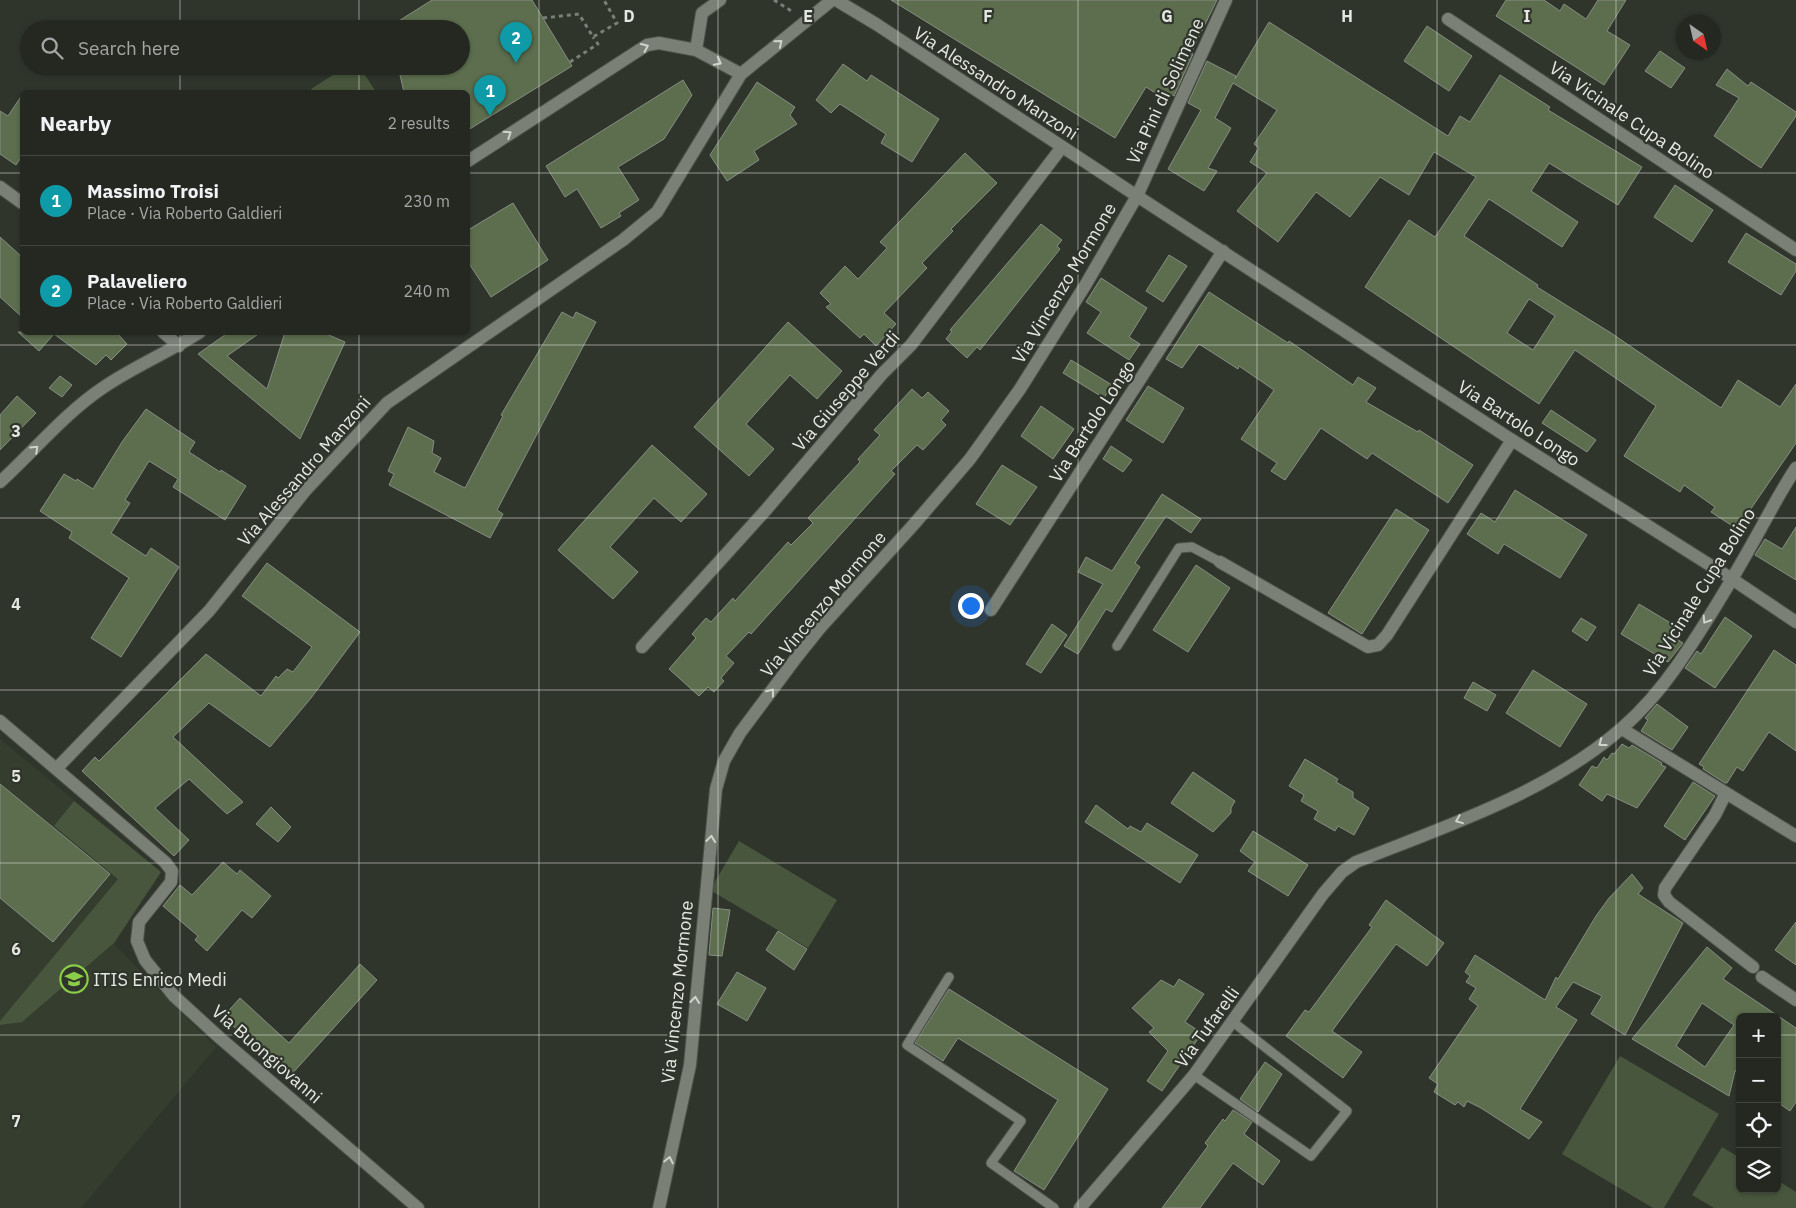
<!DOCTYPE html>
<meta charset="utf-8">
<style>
body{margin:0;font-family:"IBM Plex Sans",sans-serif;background:#2c302a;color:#f1f3f6}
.controls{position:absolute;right:15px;bottom:15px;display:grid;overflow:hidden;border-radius:8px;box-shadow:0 1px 4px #0004}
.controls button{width:45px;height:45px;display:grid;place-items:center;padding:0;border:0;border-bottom:1px solid #41443f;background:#242821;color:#f1f3f6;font:25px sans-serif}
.compass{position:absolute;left:1676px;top:15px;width:45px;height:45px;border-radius:50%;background:#242821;box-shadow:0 1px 4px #0004;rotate:146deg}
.you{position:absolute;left:970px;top:605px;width:18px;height:18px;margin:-12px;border:4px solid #fff;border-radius:50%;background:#1a73e8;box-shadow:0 0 0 8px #1a73e833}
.badge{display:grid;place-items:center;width:32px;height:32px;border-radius:50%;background:#d93025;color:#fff;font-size:16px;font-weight:700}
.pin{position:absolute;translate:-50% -41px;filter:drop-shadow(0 1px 2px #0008)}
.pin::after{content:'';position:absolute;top:26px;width:18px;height:15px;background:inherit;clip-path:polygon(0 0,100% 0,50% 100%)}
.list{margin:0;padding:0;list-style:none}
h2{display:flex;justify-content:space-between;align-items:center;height:65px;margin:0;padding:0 20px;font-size:21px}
h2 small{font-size:16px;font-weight:400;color:#a3a6a5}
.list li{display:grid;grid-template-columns:32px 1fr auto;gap:15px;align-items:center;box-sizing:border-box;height:90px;padding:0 20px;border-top:1px solid #41443f}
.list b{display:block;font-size:19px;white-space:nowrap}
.list p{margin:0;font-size:16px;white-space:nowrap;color:#a3a6a5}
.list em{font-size:16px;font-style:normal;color:#a3a6a5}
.icon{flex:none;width:28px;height:28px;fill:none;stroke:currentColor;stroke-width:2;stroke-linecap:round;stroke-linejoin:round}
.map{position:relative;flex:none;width:1796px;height:1208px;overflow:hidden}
.search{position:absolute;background:#242821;box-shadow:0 1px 4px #0004;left:20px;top:20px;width:450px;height:55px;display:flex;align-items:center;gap:12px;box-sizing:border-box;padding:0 18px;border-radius:28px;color:#a3a6a5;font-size:19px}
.panel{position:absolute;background:#242821;box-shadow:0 1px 4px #0004;left:20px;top:90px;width:450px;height:245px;border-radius:8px}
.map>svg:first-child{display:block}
.built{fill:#343d2e}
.green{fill:#48563d}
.building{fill:#5c6e4e;stroke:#878d83;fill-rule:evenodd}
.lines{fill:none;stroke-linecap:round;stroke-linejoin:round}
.service-casing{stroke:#4d514a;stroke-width:11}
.minor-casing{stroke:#4d514a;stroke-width:14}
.tertiary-casing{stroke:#4d514a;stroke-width:14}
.path{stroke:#7a7f77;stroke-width:3;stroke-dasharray:4 4;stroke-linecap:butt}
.service{stroke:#7a8076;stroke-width:9}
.minor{stroke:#7a8076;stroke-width:12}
.tertiary{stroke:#7a8076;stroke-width:12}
.oneway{stroke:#d0d3cc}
.grid{fill:none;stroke:#e5e8e2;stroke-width:1;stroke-opacity:0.55}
.labels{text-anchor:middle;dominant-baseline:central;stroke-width:4.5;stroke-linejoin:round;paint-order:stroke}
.street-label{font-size:18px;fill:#e5e8e2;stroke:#30352c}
.poi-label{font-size:18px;fill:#e5e8e2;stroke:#30352c;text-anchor:start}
.grid-label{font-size:16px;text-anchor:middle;font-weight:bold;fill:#e5e8e2;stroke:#30352c;stroke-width:4.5;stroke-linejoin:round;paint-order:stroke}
</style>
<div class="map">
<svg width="1796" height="1208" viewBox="0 0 1796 1208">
<rect width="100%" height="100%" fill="#30352c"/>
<path class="built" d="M0 739 161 872 114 944 182 1014 216 1047 81 1208H0Z"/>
<path class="green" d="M347 66H359L376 92H314L311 89Z
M74 801 161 872 114 943 22 1022 0 1025V1021L118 879 54 826Z
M739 841 837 900 808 948 710 890Z
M1620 1056 1719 1114 1664 1208H1653L1562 1154Z
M1722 1147 1740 1158V1189H1777V1180L1796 1192V1208H1714L1692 1195Z"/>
<path class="building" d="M432 0H532L572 66 468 130V92H404L400 75 401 66H461V29H386Z
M891 0H1217L1191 53 1193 54 1174 96 1170 94 1166 100 1146 87 1115 138Z
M1506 0H1544L1560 11 1564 4 1586 19 1598 0H1626L1607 31 1630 45 1604 85 1496 16Z
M1269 22 1448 136 1460 116 1470 122 1500 75 1550 107 1548 110 1642 167 1618 205 1549 163 1531 191 1578 222 1562 247 1489 199 1464 236 1538 285 1537 287 1611 333 1721 408 1738 380 1780 407 1796 384V443L1737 529 1711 512 1715 507 1684 485 1680 492 1624 456 1656 406 1575 350 1539 404 1365 287 1409 220 1435 237 1476 177 1434 152 1409 195 1380 177 1350 217 1316 192 1278 242 1237 211 1267 173 1250 162 1259 148 1254 144 1277 110 1233 83 1215 118 1231 128 1208 168 1217 171 1204 191 1168 169 1201 110 1188 103 1207 61 1236 76 1235 79ZM1529 299 1555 316 1533 350 1507 333Z
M1427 26 1472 56 1449 91 1404 61Z
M1660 51 1685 68 1671 88 1645 71Z
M843 64 867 81 871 75 939 119 912 162 881 143 886 134 840 104 831 113 816 100Z
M1727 69 1748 86 1751 82 1796 112V116L1761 168 1714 136 1739 98 1716 85Z
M683 80 692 95 664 139 618 167 639 200 619 213 621 216 601 228 577 189 565 197 546 166Z
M757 82 795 107 790 115 797 124 754 151 759 160 727 181 710 155Z
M22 95V156L16 165 0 154V111L8 116Z
M965 153 997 183 951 229 953 231 922 263 927 268 884 313 896 324 876 346 864 334 860 338 826 307 831 304 820 293 845 266 858 279 887 248 880 242Z
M1675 185 1713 210 1692 242 1654 217Z
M513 203 548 260 491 297 468 262V230Z
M1041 224 1062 240 1057 246 1060 249 980 350 977 347 967 358 946 339 952 331 950 330Z
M1746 233 1796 264V271L1781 295 1728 262Z
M0 237 22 257V317L0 297Z
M1169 255 1187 266 1163 302 1146 291Z
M1101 278 1147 308 1129 337 1140 344 1129 360 1087 333 1101 312 1086 302Z
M1209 292 1288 343 1289 341 1353 385 1358 377 1376 388 1366 402 1418 432 1419 430 1473 465 1448 503 1372 453 1367 459 1321 428 1285 480 1271 471 1277 463 1241 439 1274 390 1239 366 1238 369 1199 344 1182 368 1166 359Z
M562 312 573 318 576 312 596 322 497 510 503 514 490 538 389 485 394 474 388 471 408 427 434 441 432 453 441 458 434 472 465 488 503 416 501 415Z
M788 322 842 371 817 399 790 375 746 424 774 449 749 476 694 427Z
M18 332H116L127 344 111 360 106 355 96 365 54 334 39 351Z
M229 332H261L227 356 267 389 285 332H322L345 342 300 439 198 354Z
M1071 360 1112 385 1104 398 1063 373Z
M60 376 72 385 62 397 49 388Z
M1148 386 1184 408 1163 443 1126 420Z
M912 389 922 398 928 392 949 411 941 420 946 425 923 450 917 445 891 471 895 474 751 634 749 632 726 656 734 663 721 678 724 681 714 692 708 687 699 696 669 669 696 638 692 634 706 618 711 622 733 598 735 601 788 542 791 545 813 523 808 518 860 462 858 459 880 435 874 430Z
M17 396 36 413 0 450V415Z
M1041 406 1074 429 1053 459 1021 436Z
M146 409 195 442 189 452 220 472 221 470 246 486 225 520 173 487 178 479 149 461 125 500 130 503 111 533 146 556 151 548 179 567 121 657 91 638 129 578 69 538 72 532 40 511 64 474 76 481 77 479 93 489 122 442Z
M1551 410 1596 440 1587 452 1542 423Z
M652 445 707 494 681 522 654 498 610 547 638 572 613 599 558 550Z
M1111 446 1132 460 1123 472 1103 459Z
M1002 465 1037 487 1010 525 976 504Z
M1515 490 1587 535 1560 578 1504 544 1498 554 1467 534 1481 513 1495 522Z
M1162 494 1201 519 1191 533 1166 516 1135 563 1140 567 1112 612 1106 609 1078 654 1064 646 1103 584 1078 572 1086 557 1112 571Z
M1396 509 1429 530 1362 634 1328 613Z
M1796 527V580L1755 555 1765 539 1782 549Z
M267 563 360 632 311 698 270 747 209 703 173 737 243 802 227 814 189 779 155 808 189 840 174 856 82 771 95 757 99 761 206 654 261 696 276 676 278 678 287 669 293 672 312 647 242 596Z
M1196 565 1230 588 1188 652 1153 630Z
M1639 604 1674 625 1669 634 1683 643 1668 662 1621 634Z
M1725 617 1752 636 1715 688 1685 668 1697 651 1701 654Z
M1581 618 1596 627 1587 641 1572 631Z
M1052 624 1067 635 1041 673 1026 664Z
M1774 650 1796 665V751L1769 732 1743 771 1737 767 1727 783H1725L1703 769 1704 767 1699 764Z
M1533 670 1587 704 1560 747 1506 713Z
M1473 682 1496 695 1487 711 1464 698Z
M1657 704 1688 727 1672 750 1641 731 1648 720 1645 718Z
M1622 744 1629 748 1632 745 1662 763 1661 765 1666 767 1637 808 1607 794 1602 801 1579 785 1592 766 1597 768 1604 757 1607 760 1612 753 1614 754Z
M1305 759 1338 779 1336 782 1353 792V798L1369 808 1354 835 1338 826 1335 831 1314 819 1318 811 1301 801 1304 795 1289 786Z
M1193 772 1235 801 1231 808V813L1213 832 1171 803Z
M1693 782 1715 796 1685 840 1664 826Z
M0 784 110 874 53 942 0 898Z
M1096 805 1128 829 1130 826 1141 832 1147 823 1198 855 1180 883 1085 822Z
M271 807 291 827 278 842 256 824Z
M1253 831 1308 865 1288 896 1248 871 1255 862 1240 851Z
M223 862 237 874 240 870 271 896 252 918 242 910 207 951 195 940 198 936 163 906 180 885 192 895Z
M1632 874 1643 888 1638 894 1683 923 1625 1035 1591 1014 1602 996 1573 982 1556 1007 1577 1020 1520 1109 1542 1122 1529 1139 1481 1108 1467 1101 1464 1107 1458 1102 1455 1105 1434 1092 1438 1084 1429 1078 1478 1006 1469 999 1476 988 1466 982 1470 976 1465 972 1475 955 1545 1000 1556 977 1558 979 1596 916 1609 898Z
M1386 900 1444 943 1427 966 1396 944 1332 1031 1362 1052 1343 1078 1286 1036 1305 1010 1309 1012 1372 927 1369 925Z
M713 908 730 910 722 956 709 955Z
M1796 922V965L1775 950Z
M778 931 807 949 794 970 766 950Z
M1707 947 1732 968 1723 979 1796 1028V1102L1790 1111 1777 1102V1017H1740V1074L1735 1071 1729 1096 1632 1039ZM1702 1003 1734 1025 1705 1067 1676 1046Z
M360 964 377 980 290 1076 223 1017 240 998 289 1043Z
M737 972 766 988 747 1021 717 1004Z
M1179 979 1204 994 1185 1022 1202 1033 1162 1091 1147 1081 1168 1051 1149 1032 1154 1028 1132 1008 1161 980 1174 987Z
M949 989 1108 1089 1044 1190 1014 1171 1058 1100 958 1038 943 1061 915 1043Z
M1265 1062 1282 1074 1258 1112 1240 1099Z
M1233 1110 1252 1122 1244 1134 1280 1161 1263 1185 1233 1163 1200 1208H1162L1208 1146 1205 1143 1223 1119 1225 1121Z"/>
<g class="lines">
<g class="service-casing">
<path id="service" d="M1117 646 1179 548 1192 547 1220 562
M949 977 907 1045 1021 1121 991 1163 1054 1208
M1194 1075 1311 1156 1347 1111 1233 1022"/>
</g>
<g class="minor-casing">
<path id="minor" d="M720 0 702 13 696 50 741 74
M1448 19 1796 250
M468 161 647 45 659 43 696 50
M0 187 22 203
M163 332 179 346
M0 482C34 451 66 412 104 387 135 366 169 352 200 332
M1220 562 1368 647 1378 645 1387 635 1512 440
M991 610 1223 251
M642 647 765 511 882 374 911 345 1062 147
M0 721 165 862 172 871 171 882 139 922 137 941 145 960 174 996 220 1038 418 1208
M1622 729 1796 836
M56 769 209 611 305 491 387 403 623 240 657 212 741 74 832 0
M1726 793 1715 815 1665 888 1664 895 1669 902 1753 967
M1762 977 1796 1000
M659 1208 690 1065 716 789 724 761 740 733 796 658 820 628 915 523 970 459 1020 389 1086 284 1137 196 1226 0
M1080 1208 1194 1075 1323 894 1342 872 1356 862C1446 826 1548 793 1622 728 1643 710 1663 686 1679 663 1707 622 1732 580 1756 537 1769 514 1781 490 1796 468"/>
</g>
<g class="tertiary-casing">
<path id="tertiary" d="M836 0 876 24 1137 196 1512 440 1732 579 1796 622"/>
</g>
<path class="path" d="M774 0 793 12
M543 18 579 14 593 37 617 23 604 0
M570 62 598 44 593 37"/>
<use href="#service" class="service"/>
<use href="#minor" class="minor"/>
<use href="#tertiary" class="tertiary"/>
</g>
<defs><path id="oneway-chevron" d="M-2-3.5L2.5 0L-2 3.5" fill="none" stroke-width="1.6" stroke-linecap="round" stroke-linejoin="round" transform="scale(1.25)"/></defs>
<g class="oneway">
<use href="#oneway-chevron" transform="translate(779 43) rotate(-39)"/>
<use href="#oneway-chevron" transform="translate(645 47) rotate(-24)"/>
<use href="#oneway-chevron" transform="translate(718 62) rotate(28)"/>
<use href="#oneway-chevron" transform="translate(508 134) rotate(-33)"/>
<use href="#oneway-chevron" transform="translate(35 449) rotate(-44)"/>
<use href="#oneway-chevron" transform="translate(1706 620) rotate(123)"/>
<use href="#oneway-chevron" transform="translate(771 692) rotate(-53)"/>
<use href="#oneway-chevron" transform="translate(1602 743) rotate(143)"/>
<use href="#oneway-chevron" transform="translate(1459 820) rotate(158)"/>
<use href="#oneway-chevron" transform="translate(711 839) rotate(-84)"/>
<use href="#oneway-chevron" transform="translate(695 1000) rotate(-84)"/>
<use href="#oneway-chevron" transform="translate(669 1160) rotate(-78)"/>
</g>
<path class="grid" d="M180 0V29M359 0V29M539 0V1208M718 0V1208M898 0V1208M1078 0V1208M1257 0V1208M1437 0V1208M1616 0V1208M180 66V92M359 66V92M0 173H22M468 173H1796M180 332V1208M359 332V1208M0 345H1796M0 518H1796M0 690H1796M0 863H1796M0 1035H1740M1777 1035H1796"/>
<defs>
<g id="school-ring" transform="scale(1.4375)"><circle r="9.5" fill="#30352c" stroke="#8ace47" stroke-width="1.5"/><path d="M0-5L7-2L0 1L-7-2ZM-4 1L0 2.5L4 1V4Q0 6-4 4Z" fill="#8ace47"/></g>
</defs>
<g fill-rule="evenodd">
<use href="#school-ring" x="74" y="979"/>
</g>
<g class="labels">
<g class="street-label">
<text transform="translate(996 83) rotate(33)">Via Alessandro Manzoni</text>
<text transform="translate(1165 91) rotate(-65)">Via Pini di Solimene</text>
<text transform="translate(1632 120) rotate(34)">Via Vicinale Cupa Bolino</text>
<text transform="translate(1064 283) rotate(-59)">Via Vincenzo Mormone</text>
<text transform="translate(846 391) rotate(-49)">Via Giuseppe Verdi</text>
<text transform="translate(1092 421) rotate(-57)">Via Bartolo Longo</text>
<text transform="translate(1519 423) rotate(33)">Via Bartolo Longo</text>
<text transform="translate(304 471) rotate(-49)">Via Alessandro Manzoni</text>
<text transform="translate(1699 592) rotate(-58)">Via Vicinale Cupa Bolino</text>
<text transform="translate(823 604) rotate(-50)">Via Vincenzo Mormone</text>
<text transform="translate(677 992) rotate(-84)">Via Vincenzo Mormone</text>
<text transform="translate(1207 1027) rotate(-54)">Via Tufarelli</text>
<text transform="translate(267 1054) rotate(41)">Via Buongiovanni</text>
</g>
<g class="poi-label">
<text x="93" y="979">ITIS Enrico Medi</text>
</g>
</g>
<g class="grid-label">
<text x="629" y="22">D</text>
<text x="808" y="22">E</text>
<text x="988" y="22">F</text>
<text x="1167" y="22">G</text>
<text x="1347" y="22">H</text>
<text x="1527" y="22">I</text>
<text x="16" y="437">3</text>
<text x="16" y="610">4</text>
<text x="16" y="782">5</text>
<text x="16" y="955">6</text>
<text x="16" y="1127">7</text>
</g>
</svg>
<div class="controls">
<button>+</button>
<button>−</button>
<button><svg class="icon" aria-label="locate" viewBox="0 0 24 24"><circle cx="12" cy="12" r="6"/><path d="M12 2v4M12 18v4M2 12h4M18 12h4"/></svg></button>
<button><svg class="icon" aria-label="layers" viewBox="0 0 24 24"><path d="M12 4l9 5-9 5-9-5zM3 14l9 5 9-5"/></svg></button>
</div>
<svg class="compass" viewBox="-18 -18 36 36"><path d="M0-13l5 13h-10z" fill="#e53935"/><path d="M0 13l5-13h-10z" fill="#a3a6a5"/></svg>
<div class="you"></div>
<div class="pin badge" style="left:490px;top:116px;background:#0f9aa8">1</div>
<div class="pin badge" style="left:516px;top:63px;background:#0f9aa8">2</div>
<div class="search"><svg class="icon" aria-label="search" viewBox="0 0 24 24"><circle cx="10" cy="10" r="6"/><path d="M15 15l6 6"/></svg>Search here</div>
<section class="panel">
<h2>Nearby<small>2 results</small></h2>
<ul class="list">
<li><span class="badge" style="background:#0f9aa8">1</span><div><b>Massimo Troisi</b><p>Place · Via Roberto Galdieri</p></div><em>230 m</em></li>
<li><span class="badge" style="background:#0f9aa8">2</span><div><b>Palaveliero</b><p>Place · Via Roberto Galdieri</p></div><em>240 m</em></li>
</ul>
</section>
</div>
